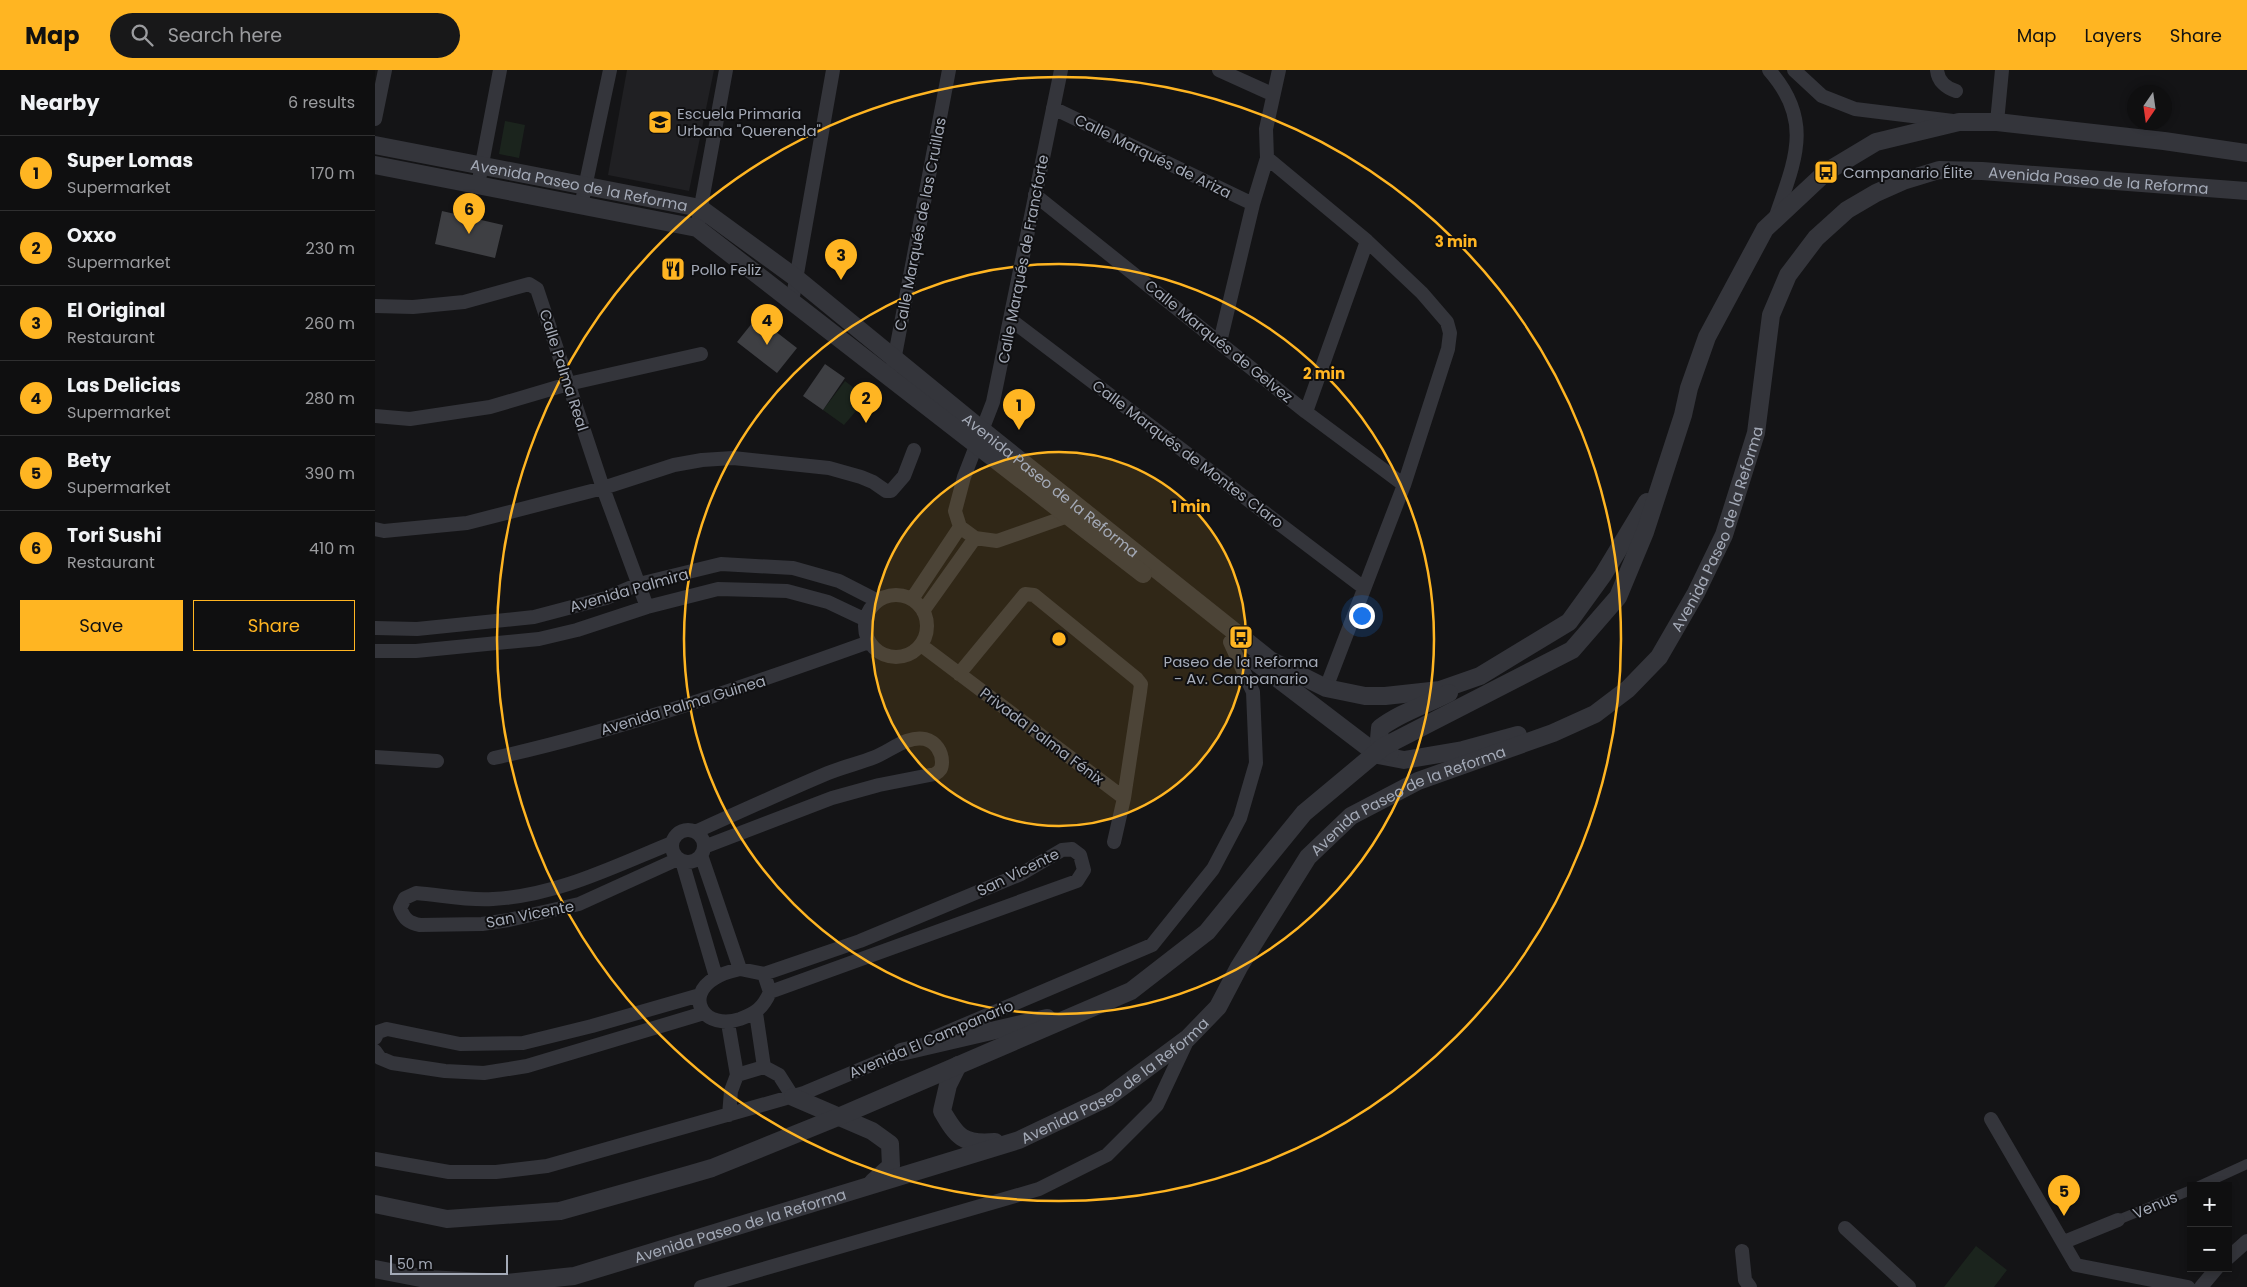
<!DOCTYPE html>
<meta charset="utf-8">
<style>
body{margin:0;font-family:Poppins,sans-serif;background:#181819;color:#f1f3f6}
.controls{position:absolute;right:15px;bottom:15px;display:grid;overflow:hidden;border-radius:0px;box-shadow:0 2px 8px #0003}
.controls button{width:45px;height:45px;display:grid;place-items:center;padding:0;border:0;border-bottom:1px solid #2f2f30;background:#0f0f10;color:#f1f3f6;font:25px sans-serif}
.compass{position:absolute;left:1752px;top:15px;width:45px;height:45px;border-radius:50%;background:#0f0f10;box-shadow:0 2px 8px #0003;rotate:193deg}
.scale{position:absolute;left:15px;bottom:12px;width:118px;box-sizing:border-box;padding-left:5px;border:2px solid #a4aab7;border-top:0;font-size:14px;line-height:18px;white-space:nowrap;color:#a4aab7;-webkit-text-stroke:4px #0f0f11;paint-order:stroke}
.you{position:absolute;left:986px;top:545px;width:18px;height:18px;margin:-12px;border:4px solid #fff;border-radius:50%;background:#1a73e8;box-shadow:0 0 0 8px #1a73e833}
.badge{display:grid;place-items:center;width:32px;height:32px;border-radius:50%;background:#ffb522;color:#111;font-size:16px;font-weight:700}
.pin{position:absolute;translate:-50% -41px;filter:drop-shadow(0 1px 2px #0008)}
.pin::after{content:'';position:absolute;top:26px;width:18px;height:15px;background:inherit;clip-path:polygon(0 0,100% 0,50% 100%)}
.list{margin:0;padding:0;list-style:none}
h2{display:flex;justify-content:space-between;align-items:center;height:65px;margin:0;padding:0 20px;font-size:21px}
h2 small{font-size:16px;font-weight:400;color:#9b9c9f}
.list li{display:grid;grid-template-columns:32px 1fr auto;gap:15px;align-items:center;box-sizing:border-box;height:75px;padding:0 20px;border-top:1px solid #2f2f30}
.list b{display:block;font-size:19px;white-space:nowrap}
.list p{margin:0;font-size:16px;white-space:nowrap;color:#9b9c9f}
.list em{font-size:16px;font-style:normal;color:#9b9c9f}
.actions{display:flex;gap:10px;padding:15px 20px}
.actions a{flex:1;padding:11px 0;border:1px solid #ffb522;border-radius:0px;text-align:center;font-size:18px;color:#ffb522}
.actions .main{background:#ffb522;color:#111}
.icon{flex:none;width:28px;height:28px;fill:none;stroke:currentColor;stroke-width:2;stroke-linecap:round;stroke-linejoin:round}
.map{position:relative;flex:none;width:1872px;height:1217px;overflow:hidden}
header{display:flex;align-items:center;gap:30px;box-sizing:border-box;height:70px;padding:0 25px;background:#ffb522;color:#111}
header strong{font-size:24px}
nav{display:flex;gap:28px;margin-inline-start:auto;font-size:18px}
.search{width:350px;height:45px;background:#181819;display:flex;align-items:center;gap:12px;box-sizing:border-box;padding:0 18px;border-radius:28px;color:#9b9c9f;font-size:19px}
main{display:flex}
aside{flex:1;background:#0f0f10}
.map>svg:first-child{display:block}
.built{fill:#202023}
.green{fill:#1b241d}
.building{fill:#3e3f43}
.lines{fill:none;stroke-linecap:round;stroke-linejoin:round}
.pedestrian{stroke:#34353b;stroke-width:10}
.minor{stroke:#34353b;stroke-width:14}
.tertiary{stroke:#34353b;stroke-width:18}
.ring{fill:none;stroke:#ffb522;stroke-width:2.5}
.labels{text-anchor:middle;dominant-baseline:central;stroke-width:4;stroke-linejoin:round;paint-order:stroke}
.poi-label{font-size:15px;fill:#a4aab7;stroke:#0f0f11;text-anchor:start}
.street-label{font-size:15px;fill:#a4aab7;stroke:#0f0f11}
.centre{fill:#ffb522;stroke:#0f0f11;stroke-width:2.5}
.ring-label{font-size:15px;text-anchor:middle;font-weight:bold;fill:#ffb522;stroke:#0f0f11;stroke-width:4;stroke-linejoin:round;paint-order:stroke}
</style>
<header>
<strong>Map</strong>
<div class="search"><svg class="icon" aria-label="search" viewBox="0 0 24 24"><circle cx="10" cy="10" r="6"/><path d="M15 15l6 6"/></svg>Search here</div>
<nav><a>Map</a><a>Layers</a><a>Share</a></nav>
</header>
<main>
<aside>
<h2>Nearby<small>6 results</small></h2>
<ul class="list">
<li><span class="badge">1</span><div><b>Super Lomas</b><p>Supermarket</p></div><em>170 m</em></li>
<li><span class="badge">2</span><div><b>Oxxo</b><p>Supermarket</p></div><em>230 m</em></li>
<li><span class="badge">3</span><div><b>El Original</b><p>Restaurant</p></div><em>260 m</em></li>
<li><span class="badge">4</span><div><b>Las Delicias</b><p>Supermarket</p></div><em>280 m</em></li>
<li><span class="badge">5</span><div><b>Bety</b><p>Supermarket</p></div><em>390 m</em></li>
<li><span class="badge">6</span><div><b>Tori Sushi</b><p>Restaurant</p></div><em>410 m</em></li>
</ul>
<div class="actions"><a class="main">Save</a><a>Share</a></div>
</aside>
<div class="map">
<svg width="1872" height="1217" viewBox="0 0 1872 1217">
<rect width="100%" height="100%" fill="#141416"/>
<path class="built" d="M252 0H339L314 121 233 105Z"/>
<path class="green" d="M130 51 150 55 144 88 124 84Z
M470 311 492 328 469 355 448 340Z
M1601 1176 1632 1200 1619 1217H1569Z"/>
<path class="building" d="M67 141 128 155 120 188 60 174Z
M291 188 308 192 305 210 287 207Z
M382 247 422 278 402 303 362 272Z
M450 294 470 308 448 340 428 326Z"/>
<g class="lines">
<path class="pedestrian" d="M1824 1116 1872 1094
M1743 1150 1816 1120"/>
<path class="minor" d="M686 0 618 332 589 407 580 441 585 457 600 468 622 471 693 446
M844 0 897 24
M1394 0C1440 52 1419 92 1400 149
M1419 0 1447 26 1480 39 1578 51
M1562 0C1563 11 1571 18 1581 21
M678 38 878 134
M0 49 10 0
M1622 52 1627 0
M892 88 992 171 1047 223 1072 252 1075 263 1073 279 1029 415 951 618
M103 115 125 0
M660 125 931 342 1029 415
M206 136 235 0
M322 158 351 0
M417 232 458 0
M0 236 38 237 89 232 154 214 162 219 228 418 272 537
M636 250 989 518
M845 272 878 134 892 88 891 59 904 0
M518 296 574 0
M931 342 992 171
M0 346 35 349 115 337 193 314 326 284
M0 459 9 461 92 453 228 418 299 395 327 390 358 388 454 398 486 407 498 412 511 421H516L529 406 539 380
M490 556a31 31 0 1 1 62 0a31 31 0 1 1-62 0Z
M537 529 585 457
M548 541 600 468
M0 558 42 559 159 547 231 528 264 514 346 494 418 498 464 511 503 531
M546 575 749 728
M0 581H41L164 569 202 560 272 537 343 519 412 521 453 532 491 550
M584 604 650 524 659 525 762 609 766 614 765 622 749 728 739 772
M0 687 62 691
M119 688C246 660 371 616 494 572
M297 776a16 16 0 1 1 32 0a16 16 0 1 1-32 0Z
M320 762C364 742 408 722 453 703 468 697 485 693 500 687 515 681 533 665 550 669 561 672 567 682 567 692 567 699 565 701 560 704L504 715 457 728 329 777
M297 773C240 796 181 826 118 829 93 831 66 825 41 823L30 828 25 838C29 849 34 853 45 855L107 854 134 850 204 834 303 789
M326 785 365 899
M307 791 341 907
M365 899 389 904 395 922C388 938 381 943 365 949 330 961 308 927 340 908 347 903 357 901 365 899Z
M389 904 485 871 646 804 687 780 697 779 705 785 709 800 702 811 395 922
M381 943 389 997 404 1005 418 1027
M353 953 362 1005 356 1021 354 1045
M0 968 3 962 12 959 85 974 148 973 217 956 325 925
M556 969 777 875 838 799 865 748 881 693 878 622 855 572
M0 981 5 988 17 993 70 1001 109 1003 152 996 329 943
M362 1005 389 997
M1616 1049 1701 1195 1813 1217
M0 1089 74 1102H121L172 1096 429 1023 534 979
M1470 1158 1534 1217
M1689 1172 1743 1150
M1367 1181 1370 1210 1375 1217
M1853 1188 1872 1171
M326 1217 664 1119 732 1085 782 1035 813 969
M1826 1217 1842 1198"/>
<g class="tertiary">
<path id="s1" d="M0 75 325 138 421 208 607 360 895 590 951 618 990 626H1010L1065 620 1105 606 1194 552 1228 505 1272 432"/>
<path d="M0 95 322 158 768 504"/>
<path d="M881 592 1003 685 1029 690 1088 680 1143 665"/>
<path d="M1015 683 1006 678 1004 669 1005 658C1026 642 1051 635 1074 623"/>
<path d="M526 982 672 948"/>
<path d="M583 995 573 1015 567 1041C582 1067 588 1075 620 1072"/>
<path d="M418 1027 497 1061 515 1074 516 1096 498 1112"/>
<path d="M0 1134 72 1149 185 1141 313 1105 337 1098 463 1047 756 921 832 862 929 743 1008 677 1197 580 1243 527 1270 462 1308 345 1314 318 1332 267 1390 159 1451 102 1501 72 1584 52H1622L1789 71 1872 83"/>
<path id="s2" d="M0 1199 51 1209 132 1213 199 1206 644 1070 732 1028 813 968 843 937 864 897 933 787 976 746 1043 711 1178 663 1220 644 1253 619 1284 587 1321 523 1349 465 1381 363 1396 245 1413 205 1441 168 1472 140 1501 123 1528 111 1564 100 1607 101 1872 121"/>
</g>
</g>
<circle cx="684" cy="569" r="187" fill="#ffb522" fill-opacity=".12"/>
<g class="ring">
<circle cx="684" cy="569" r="187"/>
<circle cx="684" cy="569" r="375"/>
<circle cx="684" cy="569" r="562"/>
</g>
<defs>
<g id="school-square" transform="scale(1.25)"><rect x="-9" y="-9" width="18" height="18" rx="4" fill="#ffb522" stroke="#0f0f11"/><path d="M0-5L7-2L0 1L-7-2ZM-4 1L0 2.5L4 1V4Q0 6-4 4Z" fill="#111"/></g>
<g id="bus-square" transform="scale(1.25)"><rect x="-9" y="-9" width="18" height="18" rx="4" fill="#ffb522" stroke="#0f0f11"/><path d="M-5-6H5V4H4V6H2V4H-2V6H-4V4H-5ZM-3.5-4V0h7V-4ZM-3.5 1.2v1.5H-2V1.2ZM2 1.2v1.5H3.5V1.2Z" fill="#111"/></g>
<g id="restaurant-square" transform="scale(1.25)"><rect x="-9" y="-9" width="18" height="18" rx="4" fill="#ffb522" stroke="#0f0f11"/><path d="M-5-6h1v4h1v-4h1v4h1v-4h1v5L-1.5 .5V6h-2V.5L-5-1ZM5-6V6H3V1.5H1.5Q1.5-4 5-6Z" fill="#111"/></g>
</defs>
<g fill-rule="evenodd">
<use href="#school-square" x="285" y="52"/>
<use href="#bus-square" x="1451" y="102"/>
<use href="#restaurant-square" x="298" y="199"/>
<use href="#bus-square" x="866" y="567"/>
</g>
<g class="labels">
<g class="poi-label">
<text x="302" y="43">Escuela Primaria<tspan x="302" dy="17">Urbana "Querenda"</tspan></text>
<text x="1468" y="102">Campanario Élite</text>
<text x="316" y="199">Pollo Feliz</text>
<text x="866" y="591" text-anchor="middle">Paseo de la Reforma<tspan x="866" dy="17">- Av. Campanario</tspan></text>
</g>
<g class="street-label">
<text transform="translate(778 86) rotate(26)">Calle Marqués de Ariza</text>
<text stroke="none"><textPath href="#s2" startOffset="2249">Avenida Paseo de la Reforma</textPath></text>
<text stroke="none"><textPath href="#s1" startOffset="208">Avenida Paseo de la Reforma</textPath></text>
<text transform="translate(545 154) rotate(-79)">Calle Marqués de las Cruillas</text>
<text transform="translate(648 189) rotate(-79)">Calle Marqués de Francforte</text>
<text transform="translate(844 271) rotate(39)">Calle Marqués de Gelvez</text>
<text transform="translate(189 300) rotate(72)">Calle Palma Real</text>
<text transform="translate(813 384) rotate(37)">Calle Marqués de Montes Claro</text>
<text stroke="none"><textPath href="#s1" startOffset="778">Avenida Paseo de la Reforma</textPath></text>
<text stroke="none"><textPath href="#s2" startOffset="1634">Avenida Paseo de la Reforma</textPath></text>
<text transform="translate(254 520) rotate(-16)">Avenida Palmira</text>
<text transform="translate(308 635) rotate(-17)">Avenida Palma Guinea</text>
<text transform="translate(667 666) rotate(37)">Privada Palma Fénix</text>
<text stroke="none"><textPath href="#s2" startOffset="1199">Avenida Paseo de la Reforma</textPath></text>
<text transform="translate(643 802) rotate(-26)">San Vicente</text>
<text transform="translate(155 844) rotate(-11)">San Vicente</text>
<text transform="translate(556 969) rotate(-23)">Avenida El Campanario</text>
<text stroke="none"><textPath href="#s2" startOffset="779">Avenida Paseo de la Reforma</textPath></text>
<text transform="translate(1780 1135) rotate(-23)">Venus</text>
<text stroke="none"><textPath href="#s2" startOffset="374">Avenida Paseo de la Reforma</textPath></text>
</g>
</g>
<circle cx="684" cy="569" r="8" class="centre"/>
<g class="ring-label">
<text x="1081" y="177">3 min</text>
<text x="949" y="309">2 min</text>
<text x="816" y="442">1 min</text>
</g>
</svg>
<div class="controls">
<button>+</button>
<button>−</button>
</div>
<svg class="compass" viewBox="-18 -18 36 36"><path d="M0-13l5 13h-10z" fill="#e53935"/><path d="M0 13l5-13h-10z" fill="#9b9c9f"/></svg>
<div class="scale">50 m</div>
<div class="you"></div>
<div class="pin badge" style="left:644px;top:360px">1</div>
<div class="pin badge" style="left:491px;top:353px">2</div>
<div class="pin badge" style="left:466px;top:210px">3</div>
<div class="pin badge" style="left:392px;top:275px">4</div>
<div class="pin badge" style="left:1689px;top:1146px">5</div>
<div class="pin badge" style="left:94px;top:164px">6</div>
</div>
</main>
